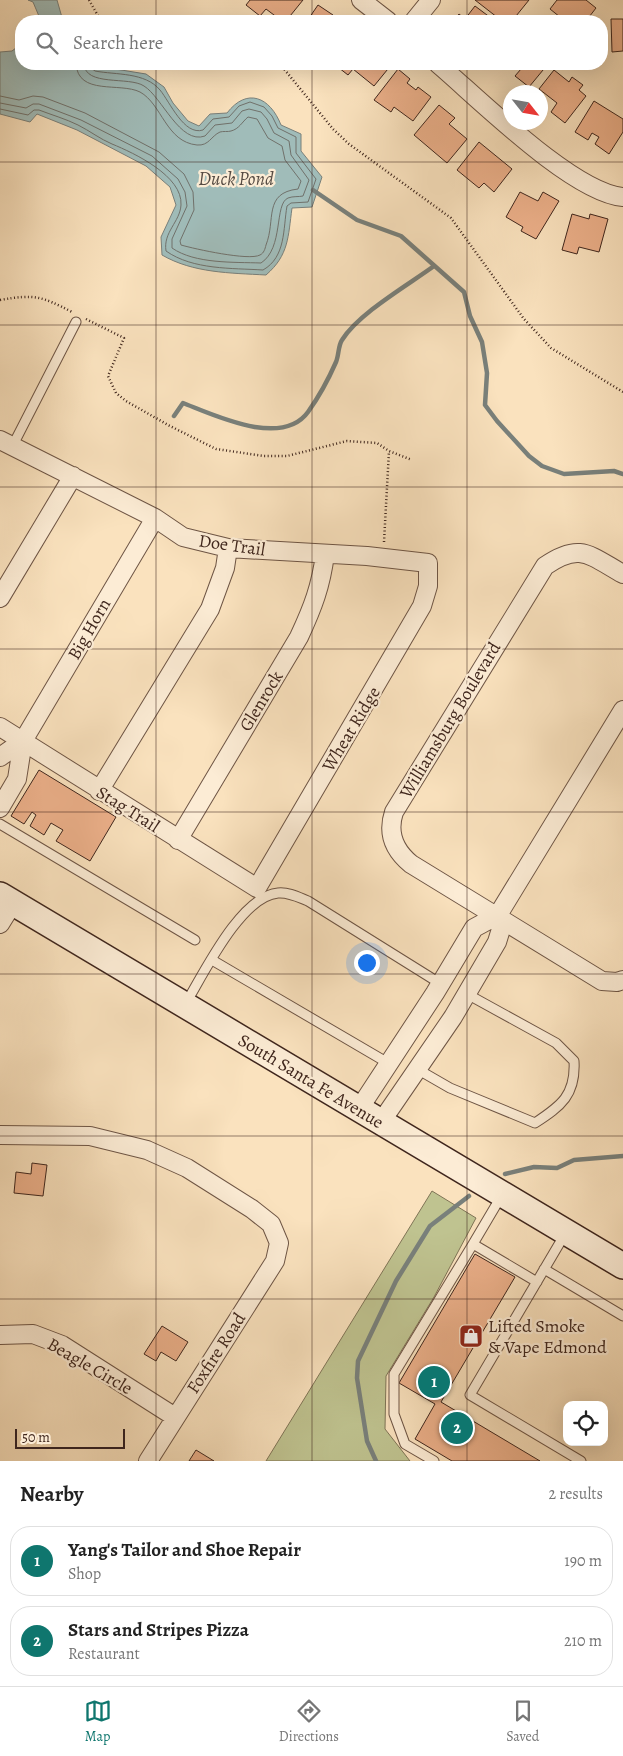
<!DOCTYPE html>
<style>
body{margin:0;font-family:Alegreya,serif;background:#f2f2f2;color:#222}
.controls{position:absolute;right:15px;bottom:15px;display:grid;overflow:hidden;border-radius:10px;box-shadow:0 5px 20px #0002}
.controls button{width:45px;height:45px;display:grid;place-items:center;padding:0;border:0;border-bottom:1px solid #e0e0e0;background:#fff;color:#222;font:25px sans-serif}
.compass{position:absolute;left:503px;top:85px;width:45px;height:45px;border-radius:50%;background:#fff;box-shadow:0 5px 20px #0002;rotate:121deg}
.scale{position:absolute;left:15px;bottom:12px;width:110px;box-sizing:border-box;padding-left:5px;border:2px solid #3f261d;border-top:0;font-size:14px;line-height:18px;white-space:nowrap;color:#3f261d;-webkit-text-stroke:4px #fcecd5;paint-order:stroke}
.you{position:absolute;left:366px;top:962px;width:18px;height:18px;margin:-12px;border:4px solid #fff;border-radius:50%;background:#1a73e8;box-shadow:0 0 0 8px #1a73e833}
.badge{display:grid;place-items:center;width:32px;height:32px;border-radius:50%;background:#0f766e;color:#fff;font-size:16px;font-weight:700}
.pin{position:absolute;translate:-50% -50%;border:2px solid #fff;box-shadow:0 1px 5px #0006}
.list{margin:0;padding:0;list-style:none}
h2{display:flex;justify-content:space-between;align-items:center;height:65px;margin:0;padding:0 20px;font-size:21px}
h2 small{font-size:16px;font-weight:400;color:#767676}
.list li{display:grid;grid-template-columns:32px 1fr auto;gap:15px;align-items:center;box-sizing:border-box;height:70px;margin:0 10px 10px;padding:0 10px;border:1px solid #e0e0e0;border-radius:20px}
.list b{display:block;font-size:19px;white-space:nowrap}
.list p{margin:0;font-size:16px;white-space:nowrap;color:#767676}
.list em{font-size:16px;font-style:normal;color:#767676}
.icon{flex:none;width:28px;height:28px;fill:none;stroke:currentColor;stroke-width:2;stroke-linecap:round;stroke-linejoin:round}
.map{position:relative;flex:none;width:623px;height:1461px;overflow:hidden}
.search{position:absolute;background:#fff;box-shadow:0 5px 20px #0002;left:15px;right:15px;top:15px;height:55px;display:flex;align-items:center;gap:12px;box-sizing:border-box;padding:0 18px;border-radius:20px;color:#767676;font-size:19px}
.sheet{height:225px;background:#fff}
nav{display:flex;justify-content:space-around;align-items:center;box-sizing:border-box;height:70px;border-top:1px solid #e0e0e0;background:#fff;font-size:14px;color:#767676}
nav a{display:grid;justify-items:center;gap:2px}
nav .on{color:#0f766e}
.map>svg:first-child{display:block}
.green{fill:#bfc390;stroke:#7f7456}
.water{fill:#a0bcb9;stroke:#79807b}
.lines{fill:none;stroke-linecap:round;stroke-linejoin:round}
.shore{stroke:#70716b;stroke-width:1}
.stream{stroke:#79807b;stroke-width:4.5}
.building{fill:#ecb08a;stroke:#3f261d}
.service-casing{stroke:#6e5545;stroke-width:11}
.minor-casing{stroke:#6e5545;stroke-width:20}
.secondary-casing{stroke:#3f261d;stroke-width:28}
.path{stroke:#3f261d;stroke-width:2.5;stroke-dasharray:1 2.5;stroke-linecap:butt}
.service{stroke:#fcecd5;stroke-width:9}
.minor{stroke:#fcecd5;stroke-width:18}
.secondary{stroke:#fcecd5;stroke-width:25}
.grid{fill:none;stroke:#3f261d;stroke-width:1;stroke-opacity:0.55}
.labels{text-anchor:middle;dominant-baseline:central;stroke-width:4.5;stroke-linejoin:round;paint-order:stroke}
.street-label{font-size:18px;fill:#3f261d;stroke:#fcecd5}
.poi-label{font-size:18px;fill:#3f261d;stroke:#fcecd5;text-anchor:start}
.water-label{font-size:19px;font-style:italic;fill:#574c44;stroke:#fcecd5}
</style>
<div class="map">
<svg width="623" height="1461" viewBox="0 0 623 1461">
<rect width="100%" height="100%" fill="#fae2be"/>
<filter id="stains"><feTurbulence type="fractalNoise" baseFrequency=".004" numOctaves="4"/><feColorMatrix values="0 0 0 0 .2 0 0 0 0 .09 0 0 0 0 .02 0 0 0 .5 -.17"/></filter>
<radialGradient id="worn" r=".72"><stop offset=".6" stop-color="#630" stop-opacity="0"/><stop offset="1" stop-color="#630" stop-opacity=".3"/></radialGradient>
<path class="green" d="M432 1191 476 1218 434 1297 386 1376 385 1429 410 1461H266Z"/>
<path class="water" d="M28 0H57L63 21H41L33 2Z
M21 44V64H84L146 74 164 87 173 103 188 121 199 126 210 114 227 113C247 87 270 97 281 125L301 134V151L322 177 312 207 292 208C288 237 289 255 266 275 230 273 193 273 162 255L161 237 176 205 170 187 146 166 77 130 37 114 30 122 0 114V52L12 51Z"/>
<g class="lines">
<path class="shore" d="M0 96 19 100 33 96 43 97 85 113 159 152 184 174 193 192 194 210 180 241 181 245C195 249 249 261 260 255 264 253 265 249 266 245 276 220 263 193 298 189L301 181 285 160 282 146 268 138 257 119 248 117C242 122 239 129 231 131 228 132 223 131 220 132 211 136 209 146 197 145 166 142 162 104 140 92 120 82 78 96 76 64
M0 103 26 108 33 104H39L81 120 152 156 178 179 185 192 187 206 172 239V248C195 264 234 262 261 263 284 248 274 204 288 198 293 196 299 197 303 196L309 180 291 155 289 141 274 133 267 119 261 112 249 109 242 111 232 123 215 125 205 136C180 145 162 97 144 86 129 76 85 87 84 64
M0 109 28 115 34 110H39C52 115 66 119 78 125 90 131 100 139 112 144 134 153 183 176 181 205 180 222 163 232 166 251 193 270 232 268 263 270 286 257 283 229 287 206L291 203 308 202 316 179 296 153V137L278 128 272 116 264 107 250 102 239 106 229 117 213 119 203 130C184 136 170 102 160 90 145 72 116 75 95 71L91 68 90 64"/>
<path class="stream" d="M313 190 357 220 401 236 464 292 470 316 482 342 487 373 485 405 497 421 529 456 542 466 564 474 614 471 623 474
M174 416 183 403C214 415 282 448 308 412 318 398 329 378 336 362 339 355 338 346 342 340 359 313 408 285 434 266
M505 1174 534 1167 557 1168 574 1160 623 1156
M376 1461 367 1441 357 1378 358 1361 396 1281 430 1226 469 1196"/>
</g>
<path class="building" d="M250 0H303L286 21H282L266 9 260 16 246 5Z
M475 0H529L512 21H502Z
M557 0H586L596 8 586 21H565L550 9Z
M318 5 333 15 329 21H307Z
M475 6 495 21H453L459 14 465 19Z
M611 19H623V51L612 52Z
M334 64H392L374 86 353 69 348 75Z
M515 64H548L529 87 515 76 521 69Z
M398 69 410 79 407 83 416 90 418 87 431 97 413 121 394 107 391 112 374 100Z
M554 70 569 82 572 77 583 85 579 90 586 96 565 123 551 112 557 103 539 89Z
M594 101 623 119V132L609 154 595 144 599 137 592 133 588 140 575 132Z
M439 105 455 118 449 124 467 139 447 163 414 135Z
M479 142 512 169 494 192 484 183 479 188 457 170Z
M520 192 538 201 543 192 559 201 536 239 521 231 523 227 506 217Z
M572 214 589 219 590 214 608 219 599 252 579 247 577 254 562 250Z
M39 770 116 817 90 861 56 841 63 830 51 823 44 835 30 826 36 815 32 812 24 824 11 816Z
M32 1163 47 1165 43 1196 14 1193 16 1172 31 1174Z
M475 1254 515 1277 441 1402 540 1461H452L415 1439 435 1404 399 1383Z
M162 1326 188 1342 176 1361 161 1352 156 1361 144 1354Z
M196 1450 214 1461H189Z"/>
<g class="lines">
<g class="service-casing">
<path id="service" d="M13 445 76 322
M0 824 195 940
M212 960 388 1063
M186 1003C204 973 241 896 278 893 289 892 298 897 308 901L441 984
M417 1069 450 1088 535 1123C561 1106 576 1095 574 1061L556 1043 467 994
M502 1195 473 1244 537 1282
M565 1234 470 1395 581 1461
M544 1269 623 1316
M434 1461 405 1444 394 1414V1374L473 1244"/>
</g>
<g class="minor-casing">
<path id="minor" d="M361 0 388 21
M414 21 431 0
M438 64C478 98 573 193 623 197
M0 440 155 518 183 537 228 548 367 556 428 563V586L422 606 257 888 0 727
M623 574C589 555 580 542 545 566L394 812C387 833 394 850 411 864L602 981 617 982 623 980
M0 598 73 476
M0 757 23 741
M99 791 210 609 225 568 228 548
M0 808 17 779 23 741 155 518
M178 840 299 637C313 607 321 586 325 554
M0 924 13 903
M359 1109 435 993 474 928 498 915 623 710
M381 1122 453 1017 497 942 501 929 498 915
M0 1135 90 1136 147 1150 187 1168 252 1209 271 1224 279 1243 275 1261 148 1461
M0 1335 33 1334 62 1345 175 1417"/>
</g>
<g class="secondary-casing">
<path id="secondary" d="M0 895 623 1266"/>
</g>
<path class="path" d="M89 0 101 21
M280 64 333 129 349 144 451 218 524 319 551 348 623 392
M0 300C35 294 41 296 72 312
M86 319 124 338 108 376 116 393 126 401 168 425 216 449 264 456H287L347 441 377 443 389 451 412 460
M384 542 389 451"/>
<use href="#service" class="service"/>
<use href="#minor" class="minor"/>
<use href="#secondary" class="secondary"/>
</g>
<path class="grid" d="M156 0V21M312 0V21M467 0V21M156 64V1461M312 64V1461M467 64V1461M0 162H623M0 325H623M0 487H623M0 649H623M0 812H623M0 974H623M0 1136H623M0 1299H623"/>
<defs>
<g id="shop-square" transform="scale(1.25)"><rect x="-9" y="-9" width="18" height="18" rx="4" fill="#8f2418" stroke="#fcecd5"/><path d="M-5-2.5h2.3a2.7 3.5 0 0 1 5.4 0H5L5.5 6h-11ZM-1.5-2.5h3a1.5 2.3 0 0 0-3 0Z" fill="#fff"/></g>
</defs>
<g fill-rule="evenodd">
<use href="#shop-square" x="471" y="1336"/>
</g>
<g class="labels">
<g class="street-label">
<text transform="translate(232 545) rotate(8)">Doe Trail</text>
<text transform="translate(89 629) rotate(-60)">Big Horn</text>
<text transform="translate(261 701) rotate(-59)">Glenrock</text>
<text transform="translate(450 720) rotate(-59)">Williamsburg Boulevard</text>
<text transform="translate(351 729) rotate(-59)">Wheat Ridge</text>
<text transform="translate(128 809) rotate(32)">Stag Trail</text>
<text transform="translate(311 1081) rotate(31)">South Santa Fe Avenue</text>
<text transform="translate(216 1353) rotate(-57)">Foxfire Road</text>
<text transform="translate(90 1366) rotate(30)">Beagle Circle</text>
</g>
<g class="poi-label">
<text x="488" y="1326">Lifted Smoke<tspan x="488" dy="21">&amp; Vape Edmond</tspan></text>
</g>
<g class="water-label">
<text x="236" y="179">Duck Pond</text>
</g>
</g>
<rect width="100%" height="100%" filter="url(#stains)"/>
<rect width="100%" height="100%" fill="url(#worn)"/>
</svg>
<div class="controls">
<button><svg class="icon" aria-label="locate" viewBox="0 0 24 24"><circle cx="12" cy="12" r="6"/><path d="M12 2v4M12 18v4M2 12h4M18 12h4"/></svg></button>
</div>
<svg class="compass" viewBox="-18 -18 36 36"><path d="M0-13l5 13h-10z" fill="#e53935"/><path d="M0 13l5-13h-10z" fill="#767676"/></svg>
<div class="scale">50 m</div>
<div class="you"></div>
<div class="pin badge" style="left:434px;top:1382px">1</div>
<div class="pin badge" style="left:457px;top:1428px">2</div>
<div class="search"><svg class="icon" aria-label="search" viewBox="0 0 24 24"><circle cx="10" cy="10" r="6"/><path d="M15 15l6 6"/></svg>Search here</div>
</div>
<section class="sheet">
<h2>Nearby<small>2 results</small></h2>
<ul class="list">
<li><span class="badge">1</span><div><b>Yang's Tailor and Shoe Repair</b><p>Shop</p></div><em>190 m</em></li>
<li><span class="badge">2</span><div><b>Stars and Stripes Pizza</b><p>Restaurant</p></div><em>210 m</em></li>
</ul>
</section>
<nav>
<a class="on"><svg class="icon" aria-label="map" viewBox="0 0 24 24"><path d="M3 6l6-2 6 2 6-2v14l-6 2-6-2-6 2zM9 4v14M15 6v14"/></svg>Map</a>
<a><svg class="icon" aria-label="directions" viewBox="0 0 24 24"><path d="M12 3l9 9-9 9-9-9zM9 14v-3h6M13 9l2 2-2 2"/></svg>Directions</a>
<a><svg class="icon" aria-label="saved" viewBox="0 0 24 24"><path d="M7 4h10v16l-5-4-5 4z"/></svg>Saved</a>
</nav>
